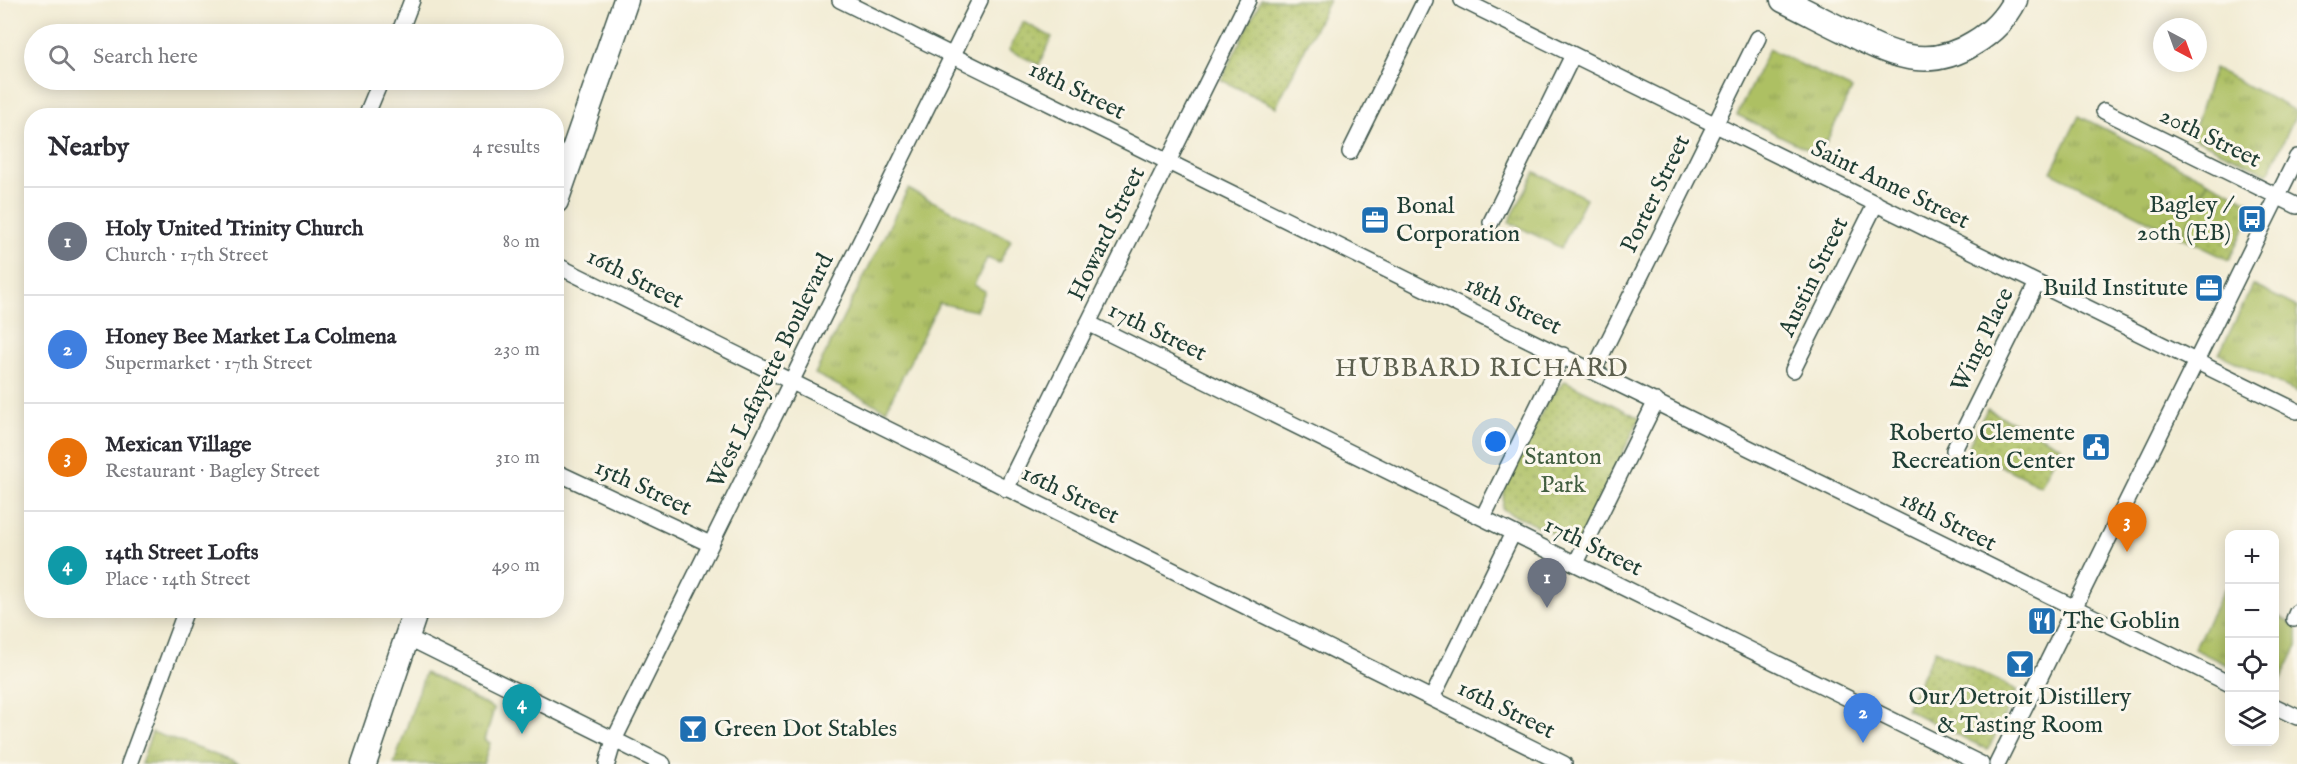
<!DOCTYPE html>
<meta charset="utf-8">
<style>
body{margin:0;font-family:"IM FELL English",serif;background:#f2f2f3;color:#2b2b33}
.controls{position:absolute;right:18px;bottom:18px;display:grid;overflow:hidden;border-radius:12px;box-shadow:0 3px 15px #0003}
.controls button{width:54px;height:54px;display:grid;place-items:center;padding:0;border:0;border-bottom:2px solid #e1e1e2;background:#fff;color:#2b2b33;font:30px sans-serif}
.compass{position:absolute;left:2153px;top:18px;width:54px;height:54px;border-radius:50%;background:#fff;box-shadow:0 3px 15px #0003;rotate:139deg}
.you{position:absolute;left:1496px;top:442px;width:21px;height:21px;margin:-15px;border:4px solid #fff;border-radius:50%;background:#1a73e8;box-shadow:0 0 0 9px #1a73e833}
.badge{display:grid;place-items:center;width:39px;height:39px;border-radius:50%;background:#2563eb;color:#fff;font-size:20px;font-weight:700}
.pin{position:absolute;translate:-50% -50px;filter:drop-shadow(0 2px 3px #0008)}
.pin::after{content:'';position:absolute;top:32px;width:21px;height:18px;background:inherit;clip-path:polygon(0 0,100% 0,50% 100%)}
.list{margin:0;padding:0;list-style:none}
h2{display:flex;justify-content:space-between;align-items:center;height:78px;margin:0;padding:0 24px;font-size:26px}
h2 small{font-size:20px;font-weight:400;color:#7c7c81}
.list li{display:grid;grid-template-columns:39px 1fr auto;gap:18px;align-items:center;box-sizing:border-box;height:108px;padding:0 24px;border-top:2px solid #e1e1e2}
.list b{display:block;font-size:22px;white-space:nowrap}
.list p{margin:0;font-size:20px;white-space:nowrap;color:#7c7c81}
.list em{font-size:20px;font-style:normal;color:#7c7c81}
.icon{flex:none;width:33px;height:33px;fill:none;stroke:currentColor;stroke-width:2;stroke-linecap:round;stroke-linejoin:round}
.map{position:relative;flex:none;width:2297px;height:764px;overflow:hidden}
.search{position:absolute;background:#fff;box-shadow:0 3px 15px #0003;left:24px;top:24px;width:540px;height:66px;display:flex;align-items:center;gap:15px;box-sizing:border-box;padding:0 21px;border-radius:33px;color:#7c7c81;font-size:22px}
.panel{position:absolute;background:#fff;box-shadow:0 3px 15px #0003;left:24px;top:108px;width:540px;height:510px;border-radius:24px}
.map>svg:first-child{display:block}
.grass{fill:url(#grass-tufts);stroke:#667e4c;stroke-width:1.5}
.park{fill:url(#park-dots);stroke:#667e4c;stroke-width:1.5}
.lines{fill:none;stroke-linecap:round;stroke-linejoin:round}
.minor-casing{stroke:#3f574c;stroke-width:18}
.primary-casing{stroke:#3f574c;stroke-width:27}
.trunk-casing{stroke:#3f574c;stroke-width:27}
.minor{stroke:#fff;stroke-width:15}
.primary{stroke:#fff;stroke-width:24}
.trunk{stroke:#fff;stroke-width:24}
.labels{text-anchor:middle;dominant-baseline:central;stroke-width:6;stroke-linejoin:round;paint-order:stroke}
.street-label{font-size:24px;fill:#1f3d34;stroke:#fbf7ec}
.poi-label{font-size:24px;fill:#1f3d34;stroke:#fbf7ec;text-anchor:end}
.park-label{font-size:24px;fill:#425e40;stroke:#fbf7ec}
.neighbourhood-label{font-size:26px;letter-spacing:1.5px;fill:#5c5f4e;stroke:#fbf7ec}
</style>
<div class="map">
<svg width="2297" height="764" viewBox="0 0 2297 764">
<defs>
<pattern id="grass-tufts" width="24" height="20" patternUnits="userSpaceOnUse" patternTransform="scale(1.5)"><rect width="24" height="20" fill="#adc064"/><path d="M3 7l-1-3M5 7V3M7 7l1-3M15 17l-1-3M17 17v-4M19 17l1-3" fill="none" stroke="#8c9d53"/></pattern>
<pattern id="park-dots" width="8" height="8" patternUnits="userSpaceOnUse" patternTransform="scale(1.5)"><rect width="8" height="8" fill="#adc064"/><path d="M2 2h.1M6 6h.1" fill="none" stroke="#8c9d53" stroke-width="1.8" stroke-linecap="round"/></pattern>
</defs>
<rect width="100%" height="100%" fill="#fbf7ec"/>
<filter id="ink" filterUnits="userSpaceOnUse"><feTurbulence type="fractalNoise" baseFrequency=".0167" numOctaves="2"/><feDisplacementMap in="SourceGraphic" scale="12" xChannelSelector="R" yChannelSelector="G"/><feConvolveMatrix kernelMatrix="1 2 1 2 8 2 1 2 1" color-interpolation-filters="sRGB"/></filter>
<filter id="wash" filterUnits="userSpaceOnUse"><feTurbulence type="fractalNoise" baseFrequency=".008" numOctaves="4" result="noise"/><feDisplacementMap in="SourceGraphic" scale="24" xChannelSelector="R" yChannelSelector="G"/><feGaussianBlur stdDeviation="1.35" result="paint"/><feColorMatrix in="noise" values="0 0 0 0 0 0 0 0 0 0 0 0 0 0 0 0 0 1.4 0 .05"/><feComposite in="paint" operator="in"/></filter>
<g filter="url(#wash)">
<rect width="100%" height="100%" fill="#f2ecd4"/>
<path class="grass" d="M1769 49 1852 89 1820 155 1737 115Z
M2214 68 2297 112 2268 174 2192 137Z
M2079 116 2208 181 2181 237 2051 172Z
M1535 172 1586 198 1561 248 1509 222Z
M908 189 1011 240 999 263 987 258 974 285 985 291 976 311 939 303 886 410 815 374Z
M2253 285 2297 307V392L2219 354Z
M2224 589 2229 592V666L2194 649Z
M2274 614 2297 625V646L2276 689Z
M425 673 494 709 485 740 490 743 483 764H394Z
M152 732 240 764H141Z"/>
<path class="park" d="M1261 0H1329L1276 107 1221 80Z
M1023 22 1052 37 1039 65 1009 50Z
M2208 181 2256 205 2229 260 2181 237Z
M1565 381 1640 418 1577 545 1502 509 1505 486 1549 398Z
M1987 409 2061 446 2041 486 1967 449Z
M1935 650 2017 690 1988 750 1906 709Z"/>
</g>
<g filter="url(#ink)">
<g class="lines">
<g class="minor-casing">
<path id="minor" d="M840 0C1303 228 1766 458 2230 684
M1462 0 2297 411
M399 34 412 0
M2104 111 2297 206
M366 116 381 80
M1350 152 1425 0
M1491 222 1573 55
M556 265 1564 764
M1088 323 1981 764
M1594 370 1758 38
M1793 370 1876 203
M1954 450 2037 283
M556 472 710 544
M1006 489 1248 0
M1483 517 1563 355
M1576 563 1656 401
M2294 619 2297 612
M407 637 663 764
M1432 698 1513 533
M2274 706 2297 717
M129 764 186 610
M607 764 614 740 980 0
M1997 764 2297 157"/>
</g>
<g class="primary-casing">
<path id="primary" d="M556 201 626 0
M364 764 416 610"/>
</g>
<g class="trunk-casing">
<path id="trunk" d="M1783 0C1804 10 1824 21 1845 31 1889 54 1927 73 1974 43 1991 33 2006 18 2015 0"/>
</g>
<use href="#minor" class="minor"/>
<use href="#primary" class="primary"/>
<use href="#trunk" class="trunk"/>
</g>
</g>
<defs>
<g id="bus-square" transform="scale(1.5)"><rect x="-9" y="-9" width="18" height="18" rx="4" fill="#1f6fb2" stroke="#fbf7ec"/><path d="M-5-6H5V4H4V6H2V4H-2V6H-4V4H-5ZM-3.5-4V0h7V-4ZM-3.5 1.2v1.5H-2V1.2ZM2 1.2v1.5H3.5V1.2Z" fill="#fff"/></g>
<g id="office-square" transform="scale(1.5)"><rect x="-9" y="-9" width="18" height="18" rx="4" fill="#1f6fb2" stroke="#fbf7ec"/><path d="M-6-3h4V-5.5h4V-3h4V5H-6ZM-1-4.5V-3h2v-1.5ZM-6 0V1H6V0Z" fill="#fff"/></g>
<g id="civic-square" transform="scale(1.5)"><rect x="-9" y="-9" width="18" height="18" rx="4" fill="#1f6fb2" stroke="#fbf7ec"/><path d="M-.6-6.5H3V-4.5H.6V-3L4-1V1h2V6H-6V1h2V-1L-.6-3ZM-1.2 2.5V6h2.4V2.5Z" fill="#fff"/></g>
<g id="restaurant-square" transform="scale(1.5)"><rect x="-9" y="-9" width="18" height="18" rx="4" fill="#1f6fb2" stroke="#fbf7ec"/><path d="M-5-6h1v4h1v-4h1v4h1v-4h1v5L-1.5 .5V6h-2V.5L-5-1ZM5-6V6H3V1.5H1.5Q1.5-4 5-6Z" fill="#fff"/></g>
<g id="bar-square" transform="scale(1.5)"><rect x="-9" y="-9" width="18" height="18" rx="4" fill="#1f6fb2" stroke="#fbf7ec"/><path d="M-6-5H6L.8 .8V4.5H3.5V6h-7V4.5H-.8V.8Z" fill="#fff"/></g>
</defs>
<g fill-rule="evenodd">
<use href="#bus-square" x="2252" y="219"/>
<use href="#office-square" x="1375" y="220"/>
<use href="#office-square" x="2209" y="288"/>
<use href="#civic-square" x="2096" y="447"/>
<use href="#restaurant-square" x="2042" y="621"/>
<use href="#bar-square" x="2020" y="664"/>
<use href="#bar-square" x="693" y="729"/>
</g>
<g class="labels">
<g class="street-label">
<text transform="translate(1077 91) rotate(26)">18th Street</text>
<text transform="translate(2210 138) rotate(26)">20th Street</text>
<text transform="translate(1890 185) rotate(26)">Saint Anne Street</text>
<text transform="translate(1656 194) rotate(-64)">Porter Street</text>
<text transform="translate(1107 234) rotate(-64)">Howard Street</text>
<text transform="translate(1814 277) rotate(-64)">Austin Street</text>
<text transform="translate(635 279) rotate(27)">16th Street</text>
<text transform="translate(1513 306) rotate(26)">18th Street</text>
<text transform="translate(1157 332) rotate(26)">17th Street</text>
<text transform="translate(1983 340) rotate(-64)">Wing Place</text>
<text transform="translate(771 371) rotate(-64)">West Lafayette Boulevard</text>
<text transform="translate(643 488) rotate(25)">15th Street</text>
<text transform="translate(1070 495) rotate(26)">16th Street</text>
<text transform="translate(1948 522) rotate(27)">18th Street</text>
<text transform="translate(1593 547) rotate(26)">17th Street</text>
<text transform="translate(1506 710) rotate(26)">16th Street</text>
</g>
<g class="poi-label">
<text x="2231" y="205">Bagley /<tspan x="2231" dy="28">20th (EB)</tspan></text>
<text x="1396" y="206" text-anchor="start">Bonal<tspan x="1396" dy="28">Corporation</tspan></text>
<text x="2188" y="288">Build Institute</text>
<text x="2075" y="433">Roberto Clemente<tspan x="2075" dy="28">Recreation Center</tspan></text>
<text x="2063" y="621" text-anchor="start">The Goblin</text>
<text x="2020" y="697" text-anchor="middle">Our/Detroit Distillery<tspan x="2020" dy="28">&amp; Tasting Room</tspan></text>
<text x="714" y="729" text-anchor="start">Green Dot Stables</text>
</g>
<g class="park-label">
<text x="1563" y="457">Stanton<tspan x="1563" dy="28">Park</tspan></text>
</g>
<g class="neighbourhood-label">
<text x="1482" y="368">HUBBARD RICHARD</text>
</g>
</g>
</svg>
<div class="controls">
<button>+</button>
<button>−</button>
<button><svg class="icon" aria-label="locate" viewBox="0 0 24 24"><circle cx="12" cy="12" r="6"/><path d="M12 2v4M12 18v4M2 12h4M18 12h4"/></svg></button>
<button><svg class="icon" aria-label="layers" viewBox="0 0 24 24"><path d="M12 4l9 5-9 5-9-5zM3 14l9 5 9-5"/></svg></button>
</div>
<svg class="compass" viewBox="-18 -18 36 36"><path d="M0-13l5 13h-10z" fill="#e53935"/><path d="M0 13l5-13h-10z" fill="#7c7c81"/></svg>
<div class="you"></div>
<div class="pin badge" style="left:1547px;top:608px;background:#6b7280">1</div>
<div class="pin badge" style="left:1863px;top:743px;background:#3f7fe0">2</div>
<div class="pin badge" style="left:2127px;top:552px;background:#e8710a">3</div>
<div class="pin badge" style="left:522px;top:734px;background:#0f9aa8">4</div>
<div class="search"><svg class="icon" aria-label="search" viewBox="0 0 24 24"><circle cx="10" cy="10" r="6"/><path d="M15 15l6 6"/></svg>Search here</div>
<section class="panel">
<h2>Nearby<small>4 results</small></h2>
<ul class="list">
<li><span class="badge" style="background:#6b7280">1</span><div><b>Holy United Trinity Church</b><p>Church · 17th Street</p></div><em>80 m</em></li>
<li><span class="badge" style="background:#3f7fe0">2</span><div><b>Honey Bee Market La Colmena</b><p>Supermarket · 17th Street</p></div><em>230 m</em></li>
<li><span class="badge" style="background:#e8710a">3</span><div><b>Mexican Village</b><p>Restaurant · Bagley Street</p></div><em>310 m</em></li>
<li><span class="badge" style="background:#0f9aa8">4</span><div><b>14th Street Lofts</b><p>Place · 14th Street</p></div><em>490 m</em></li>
</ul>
</section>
</div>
